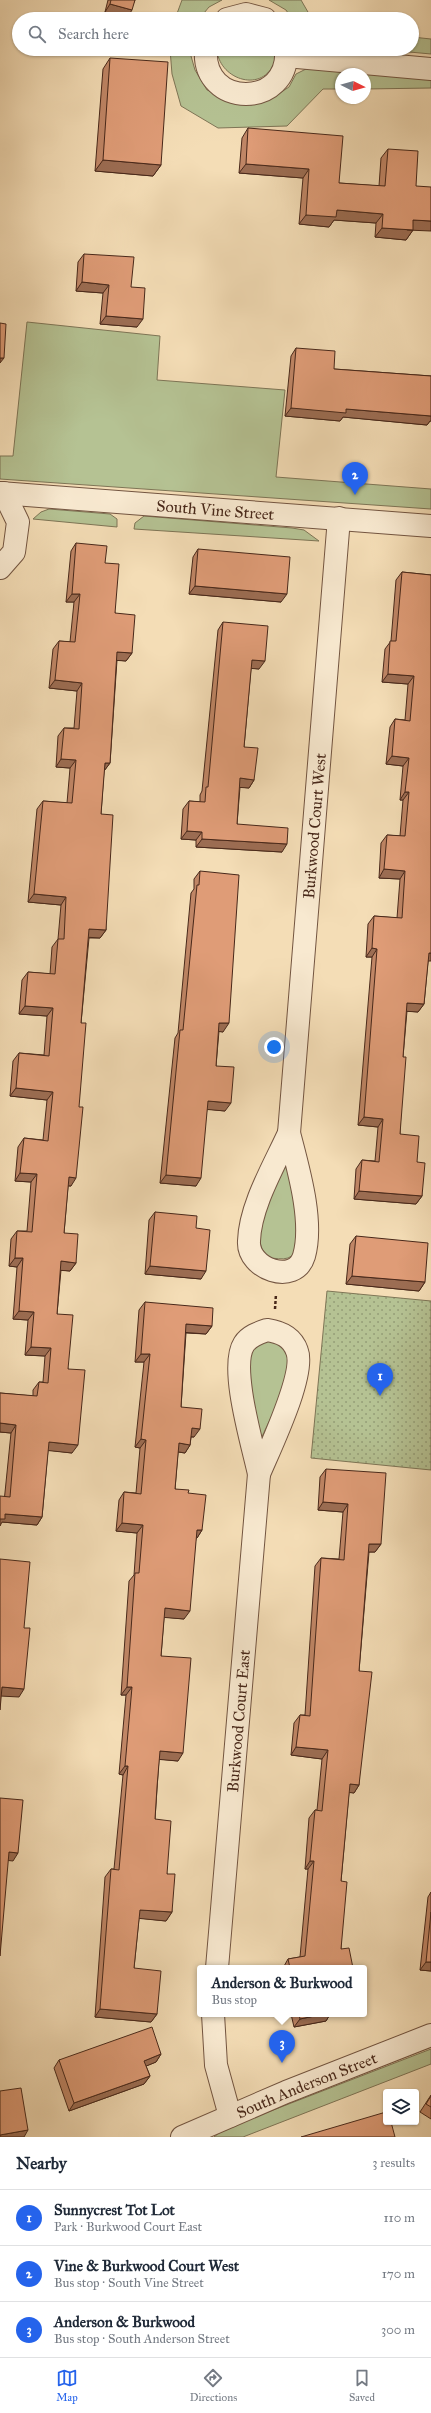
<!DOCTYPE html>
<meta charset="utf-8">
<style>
body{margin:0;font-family:"IM FELL Great Primer",serif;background:#f2f2f3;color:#1f2937}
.controls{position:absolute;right:12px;bottom:12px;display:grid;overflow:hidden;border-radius:4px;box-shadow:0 1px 3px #0004}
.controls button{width:36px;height:36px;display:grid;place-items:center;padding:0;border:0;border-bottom:1px solid #e0e1e3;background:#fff;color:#1f2937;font:20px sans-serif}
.compass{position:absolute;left:335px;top:68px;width:36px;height:36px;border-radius:50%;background:#fff;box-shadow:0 1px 3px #0004;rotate:95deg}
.you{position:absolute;left:274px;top:1047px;width:14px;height:14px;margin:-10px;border:3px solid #fff;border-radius:50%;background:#1a73e8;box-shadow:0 0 0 6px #1a73e833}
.badge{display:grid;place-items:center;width:26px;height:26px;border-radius:50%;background:#2563eb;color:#fff;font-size:13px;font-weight:700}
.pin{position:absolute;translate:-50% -33px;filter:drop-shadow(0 1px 2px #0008)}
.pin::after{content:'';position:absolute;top:21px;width:14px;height:12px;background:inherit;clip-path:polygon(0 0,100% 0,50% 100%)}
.popup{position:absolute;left:197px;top:1965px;width:170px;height:52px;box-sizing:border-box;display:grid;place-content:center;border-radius:4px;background:#fff;filter:drop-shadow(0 1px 3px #0005);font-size:13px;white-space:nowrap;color:#747a83}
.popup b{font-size:15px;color:#1f2937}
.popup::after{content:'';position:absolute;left:50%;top:100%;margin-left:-8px;border:8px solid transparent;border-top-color:#fff}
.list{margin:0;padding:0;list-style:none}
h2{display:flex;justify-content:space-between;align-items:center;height:52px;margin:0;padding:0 16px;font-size:17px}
h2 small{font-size:13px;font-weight:400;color:#747a83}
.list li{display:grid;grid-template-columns:26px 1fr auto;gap:12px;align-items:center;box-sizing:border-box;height:56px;padding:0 16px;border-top:1px solid #e0e1e3}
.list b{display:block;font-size:15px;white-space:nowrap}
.list p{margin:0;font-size:13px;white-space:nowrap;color:#747a83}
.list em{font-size:13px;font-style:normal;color:#747a83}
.icon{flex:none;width:22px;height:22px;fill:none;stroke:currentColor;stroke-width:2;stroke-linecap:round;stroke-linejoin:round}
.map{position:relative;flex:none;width:431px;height:2137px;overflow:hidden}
.search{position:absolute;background:#fff;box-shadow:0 1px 3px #0004;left:12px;right:12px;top:12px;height:44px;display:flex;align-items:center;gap:10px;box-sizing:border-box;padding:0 14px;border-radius:22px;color:#747a83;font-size:15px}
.sheet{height:220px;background:#fff}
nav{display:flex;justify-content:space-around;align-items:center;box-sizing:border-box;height:56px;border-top:1px solid #e0e1e3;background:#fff;font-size:11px;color:#747a83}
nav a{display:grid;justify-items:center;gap:2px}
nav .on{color:#2563eb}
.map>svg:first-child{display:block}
.grass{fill:#b5c293;stroke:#7e7556}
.park{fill:url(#park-dots);stroke:#7e7556}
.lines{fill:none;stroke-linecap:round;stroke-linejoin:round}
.minor-casing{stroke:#735541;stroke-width:24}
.path{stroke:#48281a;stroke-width:2.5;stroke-dasharray:3 2;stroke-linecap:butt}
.minor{stroke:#f8e9d0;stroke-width:22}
.wall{fill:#c08666;stroke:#48281a}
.shaded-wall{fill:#9c6d53;stroke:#48281a}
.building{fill:#df9c77;stroke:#48281a}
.labels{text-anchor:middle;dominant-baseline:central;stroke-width:3.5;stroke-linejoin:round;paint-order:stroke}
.street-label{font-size:16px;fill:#48281a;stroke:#f8e9d0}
</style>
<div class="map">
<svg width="431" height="2137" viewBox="0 0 431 2137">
<defs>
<pattern id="park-dots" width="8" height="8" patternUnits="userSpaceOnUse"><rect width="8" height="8" fill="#b5c293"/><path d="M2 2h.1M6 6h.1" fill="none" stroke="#959e77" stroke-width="1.8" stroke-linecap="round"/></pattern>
</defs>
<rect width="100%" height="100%" fill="#f4ddb6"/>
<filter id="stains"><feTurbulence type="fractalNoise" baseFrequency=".005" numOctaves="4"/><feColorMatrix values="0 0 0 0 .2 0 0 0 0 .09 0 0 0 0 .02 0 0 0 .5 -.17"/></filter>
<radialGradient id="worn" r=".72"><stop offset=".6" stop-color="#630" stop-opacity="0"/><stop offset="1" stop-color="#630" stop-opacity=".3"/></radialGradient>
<path class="grass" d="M182 0H222L209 7 199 19H175Z
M269 0H301L312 19H292L286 10Z
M412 37 431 39V54L377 49H412Z
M170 49H189L195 70 207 90 251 105 272 98 289 87 296 74 308 68 431 76V88L365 89V74H341V89H323L287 126 218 128 181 106 172 74Z
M217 49H277C276 54 276 60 274 64 260 94 218 78 217 49Z
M27 322 160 336 157 380 285 390 276 477 431 489V509L0 479V456H13Z
M49 509 110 514 117 519V527L33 519 41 512Z
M144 516 292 528 304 530 319 541 134 529 135 523Z
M284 1163 289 1167C293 1185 313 1249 288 1258 282 1260 275 1258 269 1258L262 1249 257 1232Z
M270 1340C277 1343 283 1345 287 1352 297 1371 268 1422 260 1441L246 1363C251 1349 256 1344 270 1340Z
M431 2049V2064L243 2137H214L224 2129Z"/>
<path class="park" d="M327 1291 431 1301V1470L311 1458Z"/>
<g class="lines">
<g class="minor-casing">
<g id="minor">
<path d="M227 19 246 14 265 19"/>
<path d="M206 49C201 109 291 109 286 49"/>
<path d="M286 56 431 69"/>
<path id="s1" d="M0 493 431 526"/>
<path d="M0 568 14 552 18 522 4 493"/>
<path id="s2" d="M289 1133 339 518"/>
<path d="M289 1133C298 1168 314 1221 304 1256 295 1286 247 1269 249 1241 250 1206 274 1166 289 1133Z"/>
<path d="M267 1330C281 1332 292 1337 297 1351 306 1374 269 1450 259 1474 253 1446 229 1367 244 1344 249 1336 258 1333 267 1330Z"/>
<path id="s3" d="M217 1968 259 1474"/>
<path d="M213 2014 216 2065 230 2116"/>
<path id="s4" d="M182 2137 286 2092 431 2035"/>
</g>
</g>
<path class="path" d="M275 1309 276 1294"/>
<use href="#minor" class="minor"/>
</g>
<path class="wall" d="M108 0H135L127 18 105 12Z
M110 58 161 165 153 176 95 171 103 69Z
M248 128 339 183 379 186 381 158 388 149 413 230 406 240 375 237 376 223 334 220 329 227 299 224 303 178 239 173 242 138Z
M84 254 131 287 137 327 100 324 103 293 76 291 78 262Z
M296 348 334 369 431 376V421H430L427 425 343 417 340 421 285 416 291 356Z
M76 543 105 563 115 613 132 653 126 661 117 660 110 763 104 771 101 814 106 930 100 938H89L81 1023 71 1186H68L64 1233 76 1263 70 1271 61 1270 57 1314 68 1369 72 1453 48 1450 42 1517 37 1525 2 1522 11 1433 0 1432V1393L33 1396V1390L39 1382H43L45 1356 25 1355 28 1320 13 1319 17 1267 9 1266 11 1239 17 1231H27L31 1182 15 1181 18 1147 24 1138 43 1140 47 1100 10 1096 13 1061 19 1053 44 1055 47 1016 19 1014 22 980 28 972 50 974 52 947 58 939 61 905 28 902 37 809 43 801 67 803 70 768 56 767 58 736 64 728H74L77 691 49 688 53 649 59 641 70 642 74 602H66L71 551Z
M198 549 281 602 189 594 193 557Z
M402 572 431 575 428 961 424 1004 418 1012 407 1011 403 1057 400 1134 417 1162 422 1196 416 1204 354 1199 356 1169 362 1160 375 1161 378 1127 358 1125 372 957H366L368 924 374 916 397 918 400 879 379 878 381 843 387 835 400 836 403 800H400L403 766 386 764 390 727 395 719 405 720 408 684 382 682 385 649 391 641 396 580Z
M223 622 259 669 251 668 244 747 254 780 249 788 240 787 237 824 282 852 196 847V840L181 839 183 809 189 801 200 802V795L202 791 218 630Z
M200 871 223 1032 219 1031 216 1066 225 1111 207 1109 196 1186 160 1183 175 1038 178 1033 191 893 194 889V879Z
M155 1212 196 1228 201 1279 145 1274 149 1220Z
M356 1236 425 1282 419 1291 346 1284 350 1244Z
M145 1302 212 1326 206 1334 186 1333 181 1407 194 1437H191L190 1445 185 1453 178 1452 175 1489 188 1493 202 1530 197 1538H196L184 1619 164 1617 161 1656 178 1761 159 1759 155 1819 167 1874 172 1912 166 1921 139 1918 134 1968 157 2014 151 2022 95 2017 105 1877 111 1869H114L123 1775 119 1774 126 1695H121L129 1581 134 1575 137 1533 116 1531 119 1500 124 1492 136 1493 140 1448 135 1447 144 1362H135L139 1310Z
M326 1469 381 1544 375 1552H369L359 1671V1785L354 1793 349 1792 341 1881V1949L353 1968H283L288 1959 300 1957 308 1869H305L309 1818 315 1810H317L322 1759 291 1755 294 1723 300 1715H305L315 1566 321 1558 339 1559 343 1512 318 1510 320 1477Z
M431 1892V1971L420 1970 428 1897Z
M291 2014H340L329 2016 326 2021 294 2027Z
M161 2054 156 2062 146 2066 150 2076 144 2084 69 2111 54 2068 59 2060Z
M431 2095V2119L420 2112Z"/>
<path class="shaded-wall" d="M110 4 132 10 127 18 105 12Z
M103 160 161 165 153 176 95 171Z
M246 164 309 169 303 178 239 173Z
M337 210 383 214 376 223 334 220 329 227 299 224 306 215Z
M413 220 431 221V231L407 230Z
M382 228 413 230 406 240 375 237Z
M82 282 109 285 103 293 76 291Z
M106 316 143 319 137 327 100 324Z
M0 358H4L0 363Z
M291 408 346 409 431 416V421H430L427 425 343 417 340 421 285 416Z
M195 586 287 594 281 602 189 594Z
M72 594H80L74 602H66Z
M117 652 132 653 126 661 111 660Z
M252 660 265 661 259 669 246 668Z
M388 674 414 676 408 684 382 682Z
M55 680 82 683 77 691 49 688Z
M392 756 409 758 403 766 386 764Z
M61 759 76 760 70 768 56 767Z
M105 763H110L104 771Z
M240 778 254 780 249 788 234 787Z
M405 792H409L403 800H400Z
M187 831 202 832 196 840 181 839Z
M202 839 287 844 282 852 196 847Z
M384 869 405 871 400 879 379 878Z
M34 894 66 897 61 905 28 902Z
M89 929 106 930 100 938 84 937Z
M372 948 377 949 372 957H366Z
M429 953H431V961H423Z
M407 1003 424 1004 418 1012 402 1011Z
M25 1006 53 1008 47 1016 19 1014Z
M219 1023H229L223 1032 214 1031Z
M16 1088 53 1092 47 1100 10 1096Z
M208 1101 231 1103 225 1111 202 1109Z
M364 1117 383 1119 378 1127 358 1125Z
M20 1173 37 1174 31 1182 15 1181Z
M166 1175 201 1178 196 1186 160 1183Z
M69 1177 76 1178 71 1186 63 1185Z
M359 1191 422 1196 416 1204 354 1199Z
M15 1258H23L17 1267 9 1266Z
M61 1261 76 1263 70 1271 56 1270Z
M150 1266 206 1271 201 1279 145 1274Z
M352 1276 425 1282 419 1291 346 1284Z
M19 1311 34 1312 28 1320 13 1319Z
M186 1324 212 1326 206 1334 180 1332Z
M31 1347 51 1348 45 1356 25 1355Z
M141 1354H150L144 1362H135Z
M0 1423 16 1425 11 1433 0 1432Z
M192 1428 200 1429 194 1437 186 1436Z
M141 1439 146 1440 140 1448 135 1447Z
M49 1442 78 1445 72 1453 43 1450Z
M179 1443 190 1445 185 1453 173 1451Z
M323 1502 348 1504 343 1512 318 1510Z
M5 1514 42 1517 37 1525 2 1522 0 1526V1519Z
M122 1523 143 1525 137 1533 116 1531Z
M197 1530H202L197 1538H191Z
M369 1544H381L375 1552H364Z
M165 1608 190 1611 184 1619 159 1617Z
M2 1687 24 1689 19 1697 0 1696Z
M127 1687H132L126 1695H121Z
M296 1747 328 1750 322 1759 291 1755Z
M160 1751 183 1753 178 1761 154 1759Z
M125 1766H128L123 1775 119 1774Z
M350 1784 359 1785 354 1793 344 1792Z
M9 1852 18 1853 13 1861 4 1860Z
M310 1861H314L308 1869H305Z
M140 1910 172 1912 166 1921 135 1918Z
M426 1962H431V1971L420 1970Z
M100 2009 157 2014 151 2022 95 2017Z
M324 2014H340L329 2016 326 2021 294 2027 300 2019Z
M161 2054 156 2062 139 2069 144 2061Z
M150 2076 144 2084 69 2111 74 2103Z
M28 2130 24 2137H0V2135Z"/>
<path class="building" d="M111 0H135L132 10 110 4Z
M110 58 168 62 161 165 103 160Z
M248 128 343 136 339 183 385 186 388 149 418 151 416 186 431 187V221L413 220V230L382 228 383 214 337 210 336 217 306 215 309 169 246 164Z
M84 254 134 257 131 287 145 288 143 319 106 316 109 285 82 282Z
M0 323 6 324 4 358H0Z
M296 348 335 351 334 369 431 376V416L346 409V413L291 408Z
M76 543 107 546 105 563 119 564 115 613 135 615 132 653 117 652 110 763H105L101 814 113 815 106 930 89 929 81 1023H86L79 1107H83L76 1178 69 1177 64 1233 78 1234 76 1263 61 1261 57 1314 73 1315 68 1369 85 1370 78 1445 49 1442 42 1517 5 1514V1519H0V1496L10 1497 16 1425 0 1423V1393L37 1396 39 1382 48 1383 51 1348 31 1347 34 1312 19 1311 23 1258H15L17 1231 32 1232 37 1174 20 1173 24 1138 48 1141 53 1092 16 1088 19 1053 49 1056 53 1008 25 1006 28 972 55 974 58 939H64L66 897 34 894 43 801 72 803 76 760 61 759 64 728 79 729 82 683 55 680 59 641 75 642 80 594H72Z
M198 549 290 557 287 594 195 586Z
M402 572 431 575V953H429L424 1004 407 1003 403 1057H406L400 1134 419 1136 417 1162 425 1163 422 1196 359 1191 362 1160 379 1162 383 1119 364 1117 377 949 372 948 374 916 402 918 405 871 384 869 387 835 405 836 409 792H405L409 758 392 756 395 719 410 721 414 676 388 674 390 641H396Z
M223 622 268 626 265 661 252 660 244 747 258 748 254 780 240 778 237 824 288 828 287 844 202 839V832L187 831 189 801 205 802 206 787H208Z
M200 871 239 875 229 1023H219L216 1066 234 1067 231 1103 208 1101 201 1178 166 1175 180 1030H183L197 885H199Z
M155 1212 197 1216 196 1228 210 1230 206 1271 150 1266Z
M356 1236 428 1243 425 1282 352 1276Z
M145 1302 213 1308 212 1326 186 1324 181 1407 202 1409 200 1429 192 1428 190 1445 179 1443 175 1489 189 1490 188 1493 206 1495 202 1530H197L190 1611 165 1608 161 1656 191 1658 183 1753 160 1751 157 1787 155 1819 171 1821 167 1874H175L172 1912 140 1910 134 1968 161 1971 157 2014 100 2009 111 1869 119 1870 128 1766H125L132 1687H127L135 1573H139L143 1525 122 1523 124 1492 141 1494 146 1440 141 1439 150 1354H141Z
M326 1469 386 1473 381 1544H369L359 1671 372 1672 359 1785 350 1784 341 1881 347 1882 341 1949 349 1948 353 1968H290L288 1959 305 1956 314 1861H310L315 1810 322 1811 328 1750 296 1747 300 1715 310 1716 321 1558 344 1560 348 1504 323 1502Z
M0 1559 30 1562 24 1628H30L24 1689 2 1687 0 1710Z
M0 1798 23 1800 18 1853 9 1852 0 1956Z
M431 1912V1962H426Z
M299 2014H324L300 2019Z
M152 2027 161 2054 144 2061 150 2076 74 2103 59 2060Z
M21 2088 28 2130 0 2135V2091Z
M431 2096V2107L426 2104Z
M386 2112V2122H391L395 2137H301Z"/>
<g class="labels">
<g class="street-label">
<text stroke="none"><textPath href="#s1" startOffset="216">South Vine Street</textPath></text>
<text stroke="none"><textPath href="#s2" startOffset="308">Burkwood Court West</textPath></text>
<text stroke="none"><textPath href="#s3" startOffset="248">Burkwood Court East</textPath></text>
<text stroke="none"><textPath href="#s4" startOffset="135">South Anderson Street</textPath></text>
</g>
</g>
<rect width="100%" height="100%" filter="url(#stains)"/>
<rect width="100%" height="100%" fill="url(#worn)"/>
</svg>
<div class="controls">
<button><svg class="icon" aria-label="layers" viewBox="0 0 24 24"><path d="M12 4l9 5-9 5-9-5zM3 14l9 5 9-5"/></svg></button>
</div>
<svg class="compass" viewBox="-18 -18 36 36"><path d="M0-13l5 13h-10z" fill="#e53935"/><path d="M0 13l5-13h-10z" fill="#747a83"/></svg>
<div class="you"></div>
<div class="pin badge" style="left:380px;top:1396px">1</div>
<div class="pin badge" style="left:355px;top:495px">2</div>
<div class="pin badge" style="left:282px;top:2063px">3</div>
<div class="popup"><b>Anderson &amp; Burkwood</b>Bus stop</div>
<div class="search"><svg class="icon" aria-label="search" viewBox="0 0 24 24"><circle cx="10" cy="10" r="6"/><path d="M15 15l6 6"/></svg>Search here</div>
</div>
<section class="sheet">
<h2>Nearby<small>3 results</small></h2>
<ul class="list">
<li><span class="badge">1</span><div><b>Sunnycrest Tot Lot</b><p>Park · Burkwood Court East</p></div><em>110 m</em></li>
<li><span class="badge">2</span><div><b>Vine &amp; Burkwood Court West</b><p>Bus stop · South Vine Street</p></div><em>170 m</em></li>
<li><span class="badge">3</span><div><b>Anderson &amp; Burkwood</b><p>Bus stop · South Anderson Street</p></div><em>300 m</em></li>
</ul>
</section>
<nav>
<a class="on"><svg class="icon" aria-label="map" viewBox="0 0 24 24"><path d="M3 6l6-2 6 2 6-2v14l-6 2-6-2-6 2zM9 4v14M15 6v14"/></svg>Map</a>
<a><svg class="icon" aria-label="directions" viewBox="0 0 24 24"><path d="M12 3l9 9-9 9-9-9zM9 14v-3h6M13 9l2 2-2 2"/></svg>Directions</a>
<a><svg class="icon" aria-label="saved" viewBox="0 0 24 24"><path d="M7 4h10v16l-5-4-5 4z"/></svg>Saved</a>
</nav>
